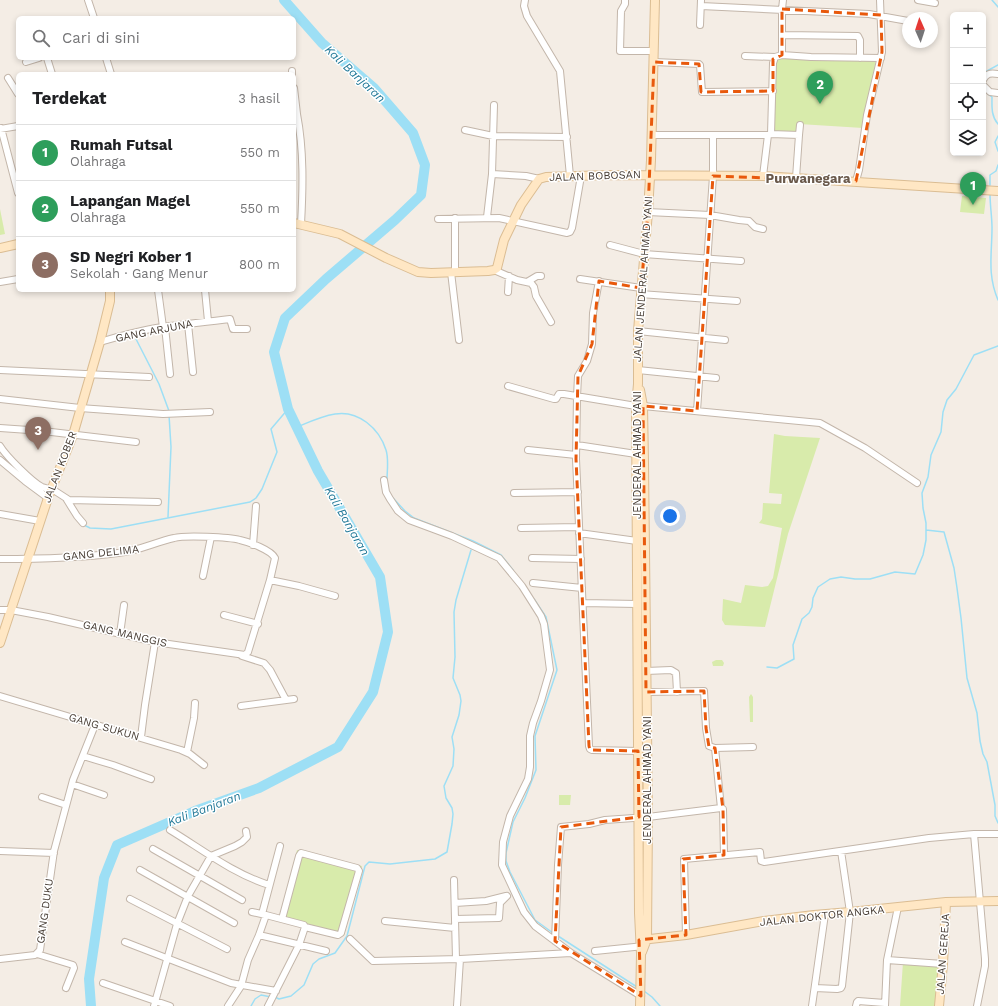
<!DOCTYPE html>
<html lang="id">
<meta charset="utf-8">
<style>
body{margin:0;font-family:"Work Sans",sans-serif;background:#f2f2f2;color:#202124}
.controls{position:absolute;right:12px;top:12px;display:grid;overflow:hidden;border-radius:6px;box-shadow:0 2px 6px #0003}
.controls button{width:36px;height:36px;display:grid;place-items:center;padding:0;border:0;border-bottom:1px solid #e0e0e0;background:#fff;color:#202124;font:20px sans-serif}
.compass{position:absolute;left:902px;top:12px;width:36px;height:36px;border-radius:50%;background:#fff;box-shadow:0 2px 6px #0003;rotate:357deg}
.you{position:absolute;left:670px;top:516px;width:14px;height:14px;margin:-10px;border:3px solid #fff;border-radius:50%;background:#1a73e8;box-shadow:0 0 0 6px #1a73e833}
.badge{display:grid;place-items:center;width:26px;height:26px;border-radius:50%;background:#ff1113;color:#fff;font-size:13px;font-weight:700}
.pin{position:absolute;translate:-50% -33px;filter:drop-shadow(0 1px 2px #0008)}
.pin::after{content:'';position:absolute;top:21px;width:14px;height:12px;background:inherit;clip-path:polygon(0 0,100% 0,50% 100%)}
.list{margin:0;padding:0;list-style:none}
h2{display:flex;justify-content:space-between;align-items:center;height:52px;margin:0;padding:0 16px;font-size:17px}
h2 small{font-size:13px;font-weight:400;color:#757577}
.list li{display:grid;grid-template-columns:26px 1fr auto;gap:12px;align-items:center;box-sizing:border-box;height:56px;padding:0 16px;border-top:1px solid #e0e0e0}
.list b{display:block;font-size:15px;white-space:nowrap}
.list p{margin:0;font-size:13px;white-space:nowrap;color:#757577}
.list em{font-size:13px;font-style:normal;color:#757577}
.icon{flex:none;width:22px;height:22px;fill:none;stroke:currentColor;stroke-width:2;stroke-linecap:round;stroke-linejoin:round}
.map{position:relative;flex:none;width:998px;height:1006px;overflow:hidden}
.search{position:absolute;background:#fff;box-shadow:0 2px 6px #0003;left:16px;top:16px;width:280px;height:44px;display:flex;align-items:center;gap:10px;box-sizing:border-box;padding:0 14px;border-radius:6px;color:#757577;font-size:15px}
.panel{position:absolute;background:#fff;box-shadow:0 2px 6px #0003;left:16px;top:72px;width:280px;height:220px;border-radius:6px}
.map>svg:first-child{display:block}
.green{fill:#d8ebab}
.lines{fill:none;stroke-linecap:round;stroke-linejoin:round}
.stream{stroke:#9ddff5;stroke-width:1.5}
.river{stroke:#9ddff5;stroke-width:10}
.street-casing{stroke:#c3b6aa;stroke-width:8}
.secondary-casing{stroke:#dbbd93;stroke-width:10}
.street{stroke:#fff;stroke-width:6}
.secondary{stroke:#ffe7c4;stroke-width:8}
.marked{fill:none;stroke:#e8590c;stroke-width:3;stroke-dasharray:8 5;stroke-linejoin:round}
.labels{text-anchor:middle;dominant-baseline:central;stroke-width:3;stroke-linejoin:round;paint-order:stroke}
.street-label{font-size:11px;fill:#473d34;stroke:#fff}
.water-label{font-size:12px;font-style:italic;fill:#227998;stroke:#fff}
.quarter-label{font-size:13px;font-weight:bold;fill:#6a594b;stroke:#fff}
</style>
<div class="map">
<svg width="998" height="1006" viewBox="0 0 998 1006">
<rect width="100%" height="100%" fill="#f4ede5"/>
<path class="green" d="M777 58 876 59 863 128 799 124 798 132 772 131V84Z
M962 196 986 198 984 214 960 212Z
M0 209 5 234 0 235Z
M774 434 785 436 820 438 788 534 765 627 725 625 722 620 723 599 741 603 745 585 762 587 768 586 773 578 782 528 759 523 762 519 763 503 781 504 782 494 769 493Z
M716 660H722L724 663 723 666H713L712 662Z
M751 694 753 697V722H750L749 697Z
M559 795H571L570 805H559Z
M297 850 362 866 344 936 280 918Z
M903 962 937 966 939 968 935 1006H900Z"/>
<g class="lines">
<path class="stream" d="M992 0 998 7
M987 71 998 65
M989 95 992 97C992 107 991 116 998 124
M998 136 995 142 998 151
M990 185V175L996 171 998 165
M990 194C990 205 992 217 992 228 992 254 987 274 998 300
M136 339 159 384 169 411
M297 427C309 422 322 416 335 414 358 410 379 428 386 450 389 459 387 471 387 480
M393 498 405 511 414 518 473 541 501 555 513 570
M168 517 171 447 169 415
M84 525 90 528 111 529 250 502 256 498 262 489 277 452 271 429 288 409
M926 530 944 532 954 568 957 588 961 618 967 678 977 713 980 741 983 754 987 762 995 805V816L998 823
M534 599 546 617 557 670 535 736 536 770 525 798 513 822 506 853V861L510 872 535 920 553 933
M767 667 777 668 794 659 793 645 802 619 809 613 812 607 813 598 818 587 830 579 841 577 855 579H870L895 572 915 574 923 555 926 540V523L923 508 922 493 928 477 931 455 941 432 943 412 947 400 956 389 974 355 998 346
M558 936 637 987
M644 991 652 997 660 1006
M275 997 279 999 291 996 304 985 313 964 319 959 335 953 347 936 365 866 369 862 390 864 435 859 447 852 452 824 453 814 452 808 446 798 444 786 453 766 454 749 452 737 459 715 461 701 460 695 453 678 455 657 454 612 456 600 471 550
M251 1006 255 999 261 995 271 997"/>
<path class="river" d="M91 1006 89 979 104 878 117 845 195 811 259 788 338 747 373 692 388 632 380 577 318 471 288 409 274 352 285 318 326 279 395 220 421 195 425 165 413 133 374 88 322 43 284 0"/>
<g class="street-casing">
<path id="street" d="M88 0 94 18
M525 0 524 6 527 16 560 71 570 176
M625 0V4L621 11 620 51H654
M918 0 935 3
M701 6 869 14 908 21
M700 25 701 0
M782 35 858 36 860 40V58
M782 55V9L783 0
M745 56 775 57
M47 58 52 74
M106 58 111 74
M26 62 39 58
M654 62 699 64 700 65 702 92H704L773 91
M292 71V74
M8 78 18 94
M983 80C987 73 990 73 998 74
M983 85 990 92 998 93
M294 88 297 114
M294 115 297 114C304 151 303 188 301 224
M1 128 18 193
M0 129 18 126
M465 130 493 136 567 137
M771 134 799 135 796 178
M651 135H768
M799 135 800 125
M492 174 526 176 539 179
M763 176 768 135 771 134 773 63 775 57 782 55 811 57 881 58
M856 181 859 170 867 115 882 52 880 0
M648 212 710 215 739 220 749 221 755 227 763 229
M487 217 492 174 494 105
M438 219 499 218 567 233 570 232 572 228 581 176
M610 245 644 254 741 261
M494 270 517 280 531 283 534 287 536 296 551 322
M451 272 459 340
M455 272V218
M580 279 641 288
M599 281 593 313 592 344 587 361 578 376 577 397 576 459 589 746 590 749 592 750 638 751
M0 282 18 279
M527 282 537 276H541
M158 290 163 327
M205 290 208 321
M508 292 509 276
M640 294 737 301
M188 324 193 372
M165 327 170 374
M638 331 725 340
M100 342C120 336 141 330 162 327 185 324 207 322 230 319L233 329H247
M0 370 149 377
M638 370 716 378
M508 386 554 399H556L559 394H564L636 406
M0 399 80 408 163 414 210 412
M643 406 820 423 865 448 917 483
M697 411 713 176V135
M0 428 43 431 136 442
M577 445 636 454
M0 446C6 456 32 482 42 487 45 488 49 489 52 490
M528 450 576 455
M0 460 25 481 48 498
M384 480 386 492 390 499 398 511 409 520 452 536 499 558 522 586 541 616 544 624 550 670 541 701 533 723 530 736V767L528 779 510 816 503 842 502 865 524 912 535 926 571 953 641 996
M52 489 69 500 158 502
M514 493 578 492
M67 500 77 516 83 523
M0 514 40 521
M521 528 579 527
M579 533 637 541
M253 545 256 506
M532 558 581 559
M0 559C39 559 79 558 118 553 139 551 155 542 174 538 185 535 229 537 240 540 249 542 271 550 275 558L270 580 248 652 245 655 155 642 48 617 11 610H0
M203 576 211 537
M270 580 299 586 335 596
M533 583 582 588
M583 603 637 604
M224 615 258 624
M120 634 124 605
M242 656 264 663 270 670 286 700
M646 671 671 670 676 673 677 692
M646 692 704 691 706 728 709 746 715 748 753 747
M0 696 181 750 190 754 204 765
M241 706 294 699
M141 737 145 705 155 642
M715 748 721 808 723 809 724 855
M187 752 194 718 195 703
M83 756 113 765 151 779
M72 784 104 795
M42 797 66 805
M170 830C203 850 232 873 269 885
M974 834H998
M153 849 242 900
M0 851 54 853
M140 870 234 923
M454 880 456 959
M130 899 227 949
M455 903 486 901 506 896
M262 914 280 846
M266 915 304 925 305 927 299 945 268 1006
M282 919 299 856 301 853 357 868 359 871 341 933 338 935 305 927
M455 919 499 918 500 903 507 896
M385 921 455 928
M259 935 326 951
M686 935 684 859 760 852 761 861 764 862 929 838 974 834 985 959V966L977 1006
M350 939 373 961 460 959
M555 941 558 865 561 827 589 824 605 820 648 817 721 808
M125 942 231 983 276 991
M595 951 644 946
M37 954 73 965 74 968 66 988
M0 959 35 955 40 950 54 851 73 780 95 725
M887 960 943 964
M103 983 170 1006
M815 988 837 989 841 988 842 986 850 912 841 851
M154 1006 177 924 188 896 211 856 235 846 242 842 247 837 246 831
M228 1006 241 986 248 960 259 935 266 915 252 912
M457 1006 460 959 571 953
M812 1006 825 914
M856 1006 857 1002 858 1001 885 1003
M885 1006 887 960 898 907"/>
</g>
<g class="secondary-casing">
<path id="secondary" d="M294 223 340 234 386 258 418 272 431 273 488 271 494 270 497 268 504 240 521 205 539 179 546 177 608 175 763 176 998 191
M0 248 18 244
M640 390 643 406 644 463 648 817 647 939 642 952
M0 643 48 498 73 435 100 342 110 301V290
M641 940 686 935 764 921 814 915 850 912 946 902 998 901
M640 1006 641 954 639 913 636 406 638 384V331L648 212 651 160 655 0
M939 1006 943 964 946 902"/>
</g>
<use href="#street" class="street"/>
<use href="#secondary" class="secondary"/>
</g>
<path class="marked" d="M782 9 881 15 882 52 856 181 713 176 697 411 643 406 646 692 704 691 706 728 709 747 715 748 723 809 724 855 683 859 686 935 639 940 641 996 555 941 561 827 639 817 638 751 590 750 589 746 576 459 578 376 592 344 599 281 641 288 648 212 654 62 699 64 701 92 773 91V59L782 55Z"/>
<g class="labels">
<g class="street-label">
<text transform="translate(595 176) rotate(-2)">JALAN BOBOSAN</text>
<text transform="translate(643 279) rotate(-86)">JALAN JENDERAL AHMAD YANI</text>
<text transform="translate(154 331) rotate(-11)">GANG ARJUNA</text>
<text transform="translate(637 455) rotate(-90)">JENDERAL AHMAD YANI</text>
<text transform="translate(60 467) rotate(-69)">JALAN KOBER</text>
<text transform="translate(101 553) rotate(-6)">GANG DELIMA</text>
<text transform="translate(125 634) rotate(13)">GANG MANGGIS</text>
<text transform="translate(104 727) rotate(16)">GANG SUKUN</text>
<text transform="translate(647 780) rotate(-90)">JENDERAL AHMAD YANI</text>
<text transform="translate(45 911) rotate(-82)">GANG DUKU</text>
<text transform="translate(822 916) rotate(-6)">JALAN DOKTOR ANGKA</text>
<text transform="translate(943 954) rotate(-86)">JALAN GEREJA</text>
</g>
<g class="water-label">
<text transform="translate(355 74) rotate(43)">Kali Banjaran</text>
<text transform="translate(347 521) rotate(60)">Kali Banjaran</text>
<text transform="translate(204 809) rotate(-21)">Kali Banjaran</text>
</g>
<g class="quarter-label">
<text x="808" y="178">Purwanegara</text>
</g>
</g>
</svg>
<div class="controls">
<button>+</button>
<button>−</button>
<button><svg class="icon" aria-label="locate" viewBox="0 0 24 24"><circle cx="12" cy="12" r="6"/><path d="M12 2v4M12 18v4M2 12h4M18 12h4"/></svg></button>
<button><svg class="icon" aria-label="layers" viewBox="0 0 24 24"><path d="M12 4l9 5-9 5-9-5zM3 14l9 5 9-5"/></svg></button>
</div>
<svg class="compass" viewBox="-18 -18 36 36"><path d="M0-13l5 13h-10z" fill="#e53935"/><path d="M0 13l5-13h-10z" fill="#757577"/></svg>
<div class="you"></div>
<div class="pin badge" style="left:973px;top:205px;background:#2e9e5b">1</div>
<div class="pin badge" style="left:820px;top:104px;background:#2e9e5b">2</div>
<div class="pin badge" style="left:38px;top:450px;background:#8d6e63">3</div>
<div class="search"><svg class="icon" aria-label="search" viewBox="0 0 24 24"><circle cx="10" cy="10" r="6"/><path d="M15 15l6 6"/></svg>Cari di sini</div>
<section class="panel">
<h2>Terdekat<small>3 hasil</small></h2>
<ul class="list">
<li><span class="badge" style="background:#2e9e5b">1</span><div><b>Rumah Futsal</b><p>Olahraga</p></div><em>550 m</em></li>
<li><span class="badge" style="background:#2e9e5b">2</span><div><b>Lapangan Magel</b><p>Olahraga</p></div><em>550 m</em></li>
<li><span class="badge" style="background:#8d6e63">3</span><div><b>SD Negri Kober 1</b><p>Sekolah · Gang Menur</p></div><em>800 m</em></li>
</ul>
</section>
</div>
